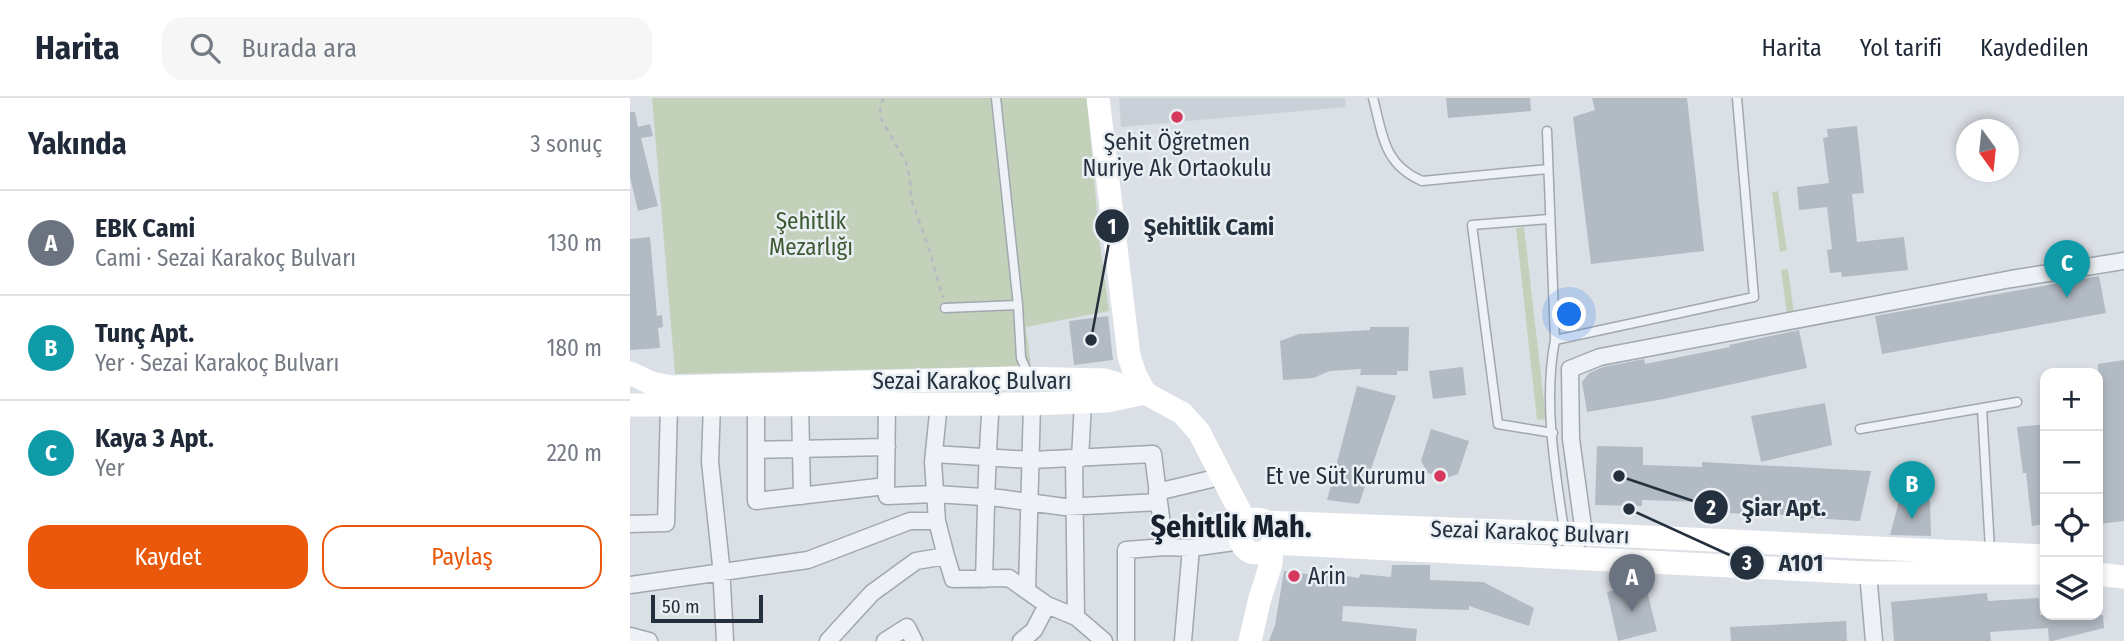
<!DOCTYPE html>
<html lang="tr">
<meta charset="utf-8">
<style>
body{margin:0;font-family:"Fira Sans Condensed",sans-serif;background:#f6f6f7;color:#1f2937}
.controls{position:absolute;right:21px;bottom:21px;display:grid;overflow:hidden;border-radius:14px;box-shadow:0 4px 10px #0003}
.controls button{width:63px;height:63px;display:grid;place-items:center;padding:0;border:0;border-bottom:2px solid #e0e1e3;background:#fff;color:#1f2937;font:35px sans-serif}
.compass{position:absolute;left:1326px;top:21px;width:63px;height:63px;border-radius:50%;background:#fff;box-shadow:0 4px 10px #0003;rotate:165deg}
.scale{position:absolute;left:21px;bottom:18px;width:112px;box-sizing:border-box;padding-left:7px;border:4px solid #24303d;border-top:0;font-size:19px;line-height:24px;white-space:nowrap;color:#24303d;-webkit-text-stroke:5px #eaeff4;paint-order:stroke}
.you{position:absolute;left:940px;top:217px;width:24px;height:24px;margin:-18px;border:5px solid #fff;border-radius:50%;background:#1a73e8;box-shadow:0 0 0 10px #1a73e833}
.badge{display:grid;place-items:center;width:46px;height:46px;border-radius:50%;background:#ea580c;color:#fff;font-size:23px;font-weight:700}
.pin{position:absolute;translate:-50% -58px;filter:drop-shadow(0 2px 4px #0008)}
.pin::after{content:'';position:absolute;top:37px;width:24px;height:21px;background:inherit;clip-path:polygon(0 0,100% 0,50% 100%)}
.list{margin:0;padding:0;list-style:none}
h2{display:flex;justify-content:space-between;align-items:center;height:91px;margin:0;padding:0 28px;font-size:30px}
h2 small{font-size:23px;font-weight:400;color:#747a83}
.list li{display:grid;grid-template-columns:46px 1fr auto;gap:21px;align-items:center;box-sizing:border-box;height:105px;padding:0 28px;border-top:2px solid #e0e1e3}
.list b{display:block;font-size:26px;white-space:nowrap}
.list p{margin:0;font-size:23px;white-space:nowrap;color:#747a83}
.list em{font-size:23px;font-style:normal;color:#747a83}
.actions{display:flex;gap:14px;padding:21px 28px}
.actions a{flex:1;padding:16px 0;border:2px solid #ea580c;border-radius:21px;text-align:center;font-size:24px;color:#ea580c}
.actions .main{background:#ea580c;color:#fff}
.icon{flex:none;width:38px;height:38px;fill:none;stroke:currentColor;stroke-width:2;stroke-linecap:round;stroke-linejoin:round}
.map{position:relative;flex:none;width:1494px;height:543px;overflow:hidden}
header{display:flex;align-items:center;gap:42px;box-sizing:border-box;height:98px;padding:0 35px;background:#fff;border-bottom:2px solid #e0e1e3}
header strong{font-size:33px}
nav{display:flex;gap:38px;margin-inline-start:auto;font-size:24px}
.search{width:490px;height:63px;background:#f6f6f7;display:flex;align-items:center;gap:18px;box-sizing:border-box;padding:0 24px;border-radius:21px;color:#747a83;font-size:26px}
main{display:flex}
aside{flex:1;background:#fff}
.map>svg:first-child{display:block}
.built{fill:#c9d0d8}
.green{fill:#c3d1bb}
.building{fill:#b2bac3}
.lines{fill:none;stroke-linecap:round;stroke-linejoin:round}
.lane-casing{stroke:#a0a8b0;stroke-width:11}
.street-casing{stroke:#a0a8b0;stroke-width:19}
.path{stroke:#b5bbc1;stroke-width:2.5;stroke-dasharray:5 5;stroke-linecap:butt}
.lane{stroke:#eef1f5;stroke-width:8}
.street{stroke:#eef1f5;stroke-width:16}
.secondary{stroke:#fff;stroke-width:23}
.poi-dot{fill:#d5375d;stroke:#eaeff4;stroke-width:2.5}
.labels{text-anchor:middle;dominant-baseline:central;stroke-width:5;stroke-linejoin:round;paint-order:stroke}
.poi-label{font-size:23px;fill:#24303d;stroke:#eaeff4}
.park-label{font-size:23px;fill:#3c5931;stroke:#eaeff4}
.street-label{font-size:23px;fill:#24303d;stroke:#eaeff4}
.district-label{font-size:30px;font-weight:bold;fill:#17212d;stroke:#eaeff4}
.leader{fill:none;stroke:#24303d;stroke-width:2.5}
.callout-dot{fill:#24303d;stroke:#eaeff4;stroke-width:2.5}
.mark-label{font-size:21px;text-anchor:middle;font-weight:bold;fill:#fff}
.callout-label{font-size:24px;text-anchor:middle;font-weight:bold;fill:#24303d;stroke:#eaeff4;stroke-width:5;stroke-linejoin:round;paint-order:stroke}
</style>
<header>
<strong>Harita</strong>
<div class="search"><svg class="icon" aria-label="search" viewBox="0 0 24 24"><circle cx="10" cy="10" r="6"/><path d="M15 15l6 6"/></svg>Burada ara</div>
<nav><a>Harita</a><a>Yol tarifi</a><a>Kaydedilen</a></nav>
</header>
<main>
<aside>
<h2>Yakında<small>3 sonuç</small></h2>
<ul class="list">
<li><span class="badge" style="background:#6b7280">A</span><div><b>EBK Cami</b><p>Cami · Sezai Karakoç Bulvarı</p></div><em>130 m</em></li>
<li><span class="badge" style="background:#0f9aa8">B</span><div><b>Tunç Apt.</b><p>Yer · Sezai Karakoç Bulvarı</p></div><em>180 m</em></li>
<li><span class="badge" style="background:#0f9aa8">C</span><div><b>Kaya 3 Apt.</b><p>Yer</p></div><em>220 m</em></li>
</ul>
<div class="actions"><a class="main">Kaydet</a><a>Paylaş</a></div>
</aside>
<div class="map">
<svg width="1494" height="543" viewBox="0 0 1494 543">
<rect width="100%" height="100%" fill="#dbe0e6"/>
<path class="built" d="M489 0H715L716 9 491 29Z"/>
<path class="green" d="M22 0H457L470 147 479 213 396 229 401 268 45 276Z
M1148 93 1157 152 1150 154 1142 94Z
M894 129 916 321 907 322 886 130Z
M1158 171 1164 216 1157 217 1151 172Z"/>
<path class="building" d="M816 0H900L901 13 818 20Z
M962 0H1057L1074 153 961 166 943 19 965 12Z
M0 14H5L8 29 20 26 23 38 11 40 28 108 8 113 0 79Z
M1227 28 1234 95 1222 96 1227 144 1274 139 1278 172 1212 179 1211 174 1200 175 1197 152 1202 151 1197 109 1169 112 1167 89 1199 85 1193 40 1198 39 1197 31Z
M20 139 27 218 32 217 33 229 28 230 30 250 0 252V141Z
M1469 178 1476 215 1252 256 1245 218Z
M478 218 483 262 444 267 439 223Z
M740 229H779L778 273H767V277H730L731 271 700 273 683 280 653 282 650 243 669 236 740 232Z
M1169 232 1177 270 1034 301 957 314 952 284 959 275 973 269 1014 261 1015 266 1100 249 1099 247Z
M1494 262V423L1468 426V266Z
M833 269 836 297 803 301 799 273Z
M727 288 766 298 729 406 697 402Z
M1195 305 1202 347 1131 364 1121 318Z
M1415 326V426L1402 428 1396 375H1393L1387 329Z
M801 331 839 343 828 376 817 380 798 375 791 363Z
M967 348 1013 349V367L1072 369V364L1241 373 1230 423 1180 420V418L1069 414 1070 404 1012 402V408L965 407Z
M1300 402 1301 438 1260 437 1269 403Z
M762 467H800V482L853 484 904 510 899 528 839 508V512L713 508 712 523 787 531 786 543H639L645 527 654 473 692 478 693 474 729 480 730 476 761 479Z
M1015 485 1027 533 988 543 977 494Z
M1357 495 1358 503 1409 500 1410 517H1473L1474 530 1422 543H1419L1418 530 1360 534 1361 543H1264L1261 504Z
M1216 523 1217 543H1101L1100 529Z"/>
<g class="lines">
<g class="lane-casing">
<path id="lane" d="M366 0 388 207 391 260 399 278
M743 0C753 37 753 66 792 83L918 71
M917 33 925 242C913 303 925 371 934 432
M919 121 842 127 868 326 923 335
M315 210 388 207
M925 242 1124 199 1107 0
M1352 310 1360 452
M1230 331 1387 304"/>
</g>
<g class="street-casing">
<path id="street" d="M126 305V403L256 388 257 305
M82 306 80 364 91 467 95 543
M170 306 172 398
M126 352 257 349
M444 361 446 519
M450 361 453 304
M256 388 257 398 305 396 369 400 435 409 529 404 523 356 402 362 304 356
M527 394 594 378
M529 404 535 449 561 450 611 443
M307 423 303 364 309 305
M0 426 36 425 39 308
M934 459 954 436 941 341 940 271 970 259 1381 181 1494 163
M1238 475 1244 543
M354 481C356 422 356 364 361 305
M0 487 178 462 280 423H307L316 458
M397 492 402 306
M0 538 19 543
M198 543 242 495 286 463 316 458 323 481 379 480 417 507 446 519 474 543
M255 543 277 529 284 543
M391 543 404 532 417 507
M496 543V452L535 449
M553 543 561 450"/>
</g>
<path class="path" d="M253 0 250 13 251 21 276 64 280 81 281 101 298 148 313 200"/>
<use href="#lane" class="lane"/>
<use href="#street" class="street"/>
<path class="secondary" d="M0 275 21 285 42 289 386 280 475 282 515 295 552 315 569 334 616 425
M0 307 402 306 477 303 515 295 505 276 499 258 468 0
M610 438a17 17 0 1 1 34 0a17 17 0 1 1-34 0Z
M636 424 954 436 1415 458
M1468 476 1494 479
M620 543 630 500 641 466 642 445 1238 475H1415"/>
</g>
<g class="poi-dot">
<circle cx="547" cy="19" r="7"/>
<circle cx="810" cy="378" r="7"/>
<circle cx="664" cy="478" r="7"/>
</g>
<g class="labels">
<g class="poi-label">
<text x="547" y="44">Şehit Öğretmen<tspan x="547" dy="26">Nuriye Ak Ortaokulu</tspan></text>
<text x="796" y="378" text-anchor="end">Et ve Süt Kurumu</text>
<text x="678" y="478" text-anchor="start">Arin</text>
</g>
<g class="park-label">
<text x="181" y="123">Şehitlik<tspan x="181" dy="26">Mezarlığı</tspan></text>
</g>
<g class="street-label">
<text x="342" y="283">Sezai Karakoç Bulvarı</text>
<text transform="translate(900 434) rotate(2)">Sezai Karakoç Bulvarı</text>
</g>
<g class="district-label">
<text x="601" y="429">Şehitlik Mah.</text>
</g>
</g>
<path class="leader" d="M461 242L482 128M989 378L1081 409M999 411L1117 465"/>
<g class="callout-dot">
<circle cx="461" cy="242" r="7"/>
<circle cx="989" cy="378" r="7"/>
<circle cx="999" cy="411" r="7"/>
<circle cx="482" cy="128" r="18"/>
<circle cx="1081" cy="409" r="18"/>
<circle cx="1117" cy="465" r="18"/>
</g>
<g class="mark-label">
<text x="482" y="136">1</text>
<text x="1081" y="417">2</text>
<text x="1117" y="472">3</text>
</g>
<g class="callout-label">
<text x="579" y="137">Şehitlik Cami</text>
<text x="1154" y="418">Şiar Apt.</text>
<text x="1171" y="473">A101</text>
</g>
</svg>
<div class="controls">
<button>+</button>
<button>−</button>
<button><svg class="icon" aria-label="locate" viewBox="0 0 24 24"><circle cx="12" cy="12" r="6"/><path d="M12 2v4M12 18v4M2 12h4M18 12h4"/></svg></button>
<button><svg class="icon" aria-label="layers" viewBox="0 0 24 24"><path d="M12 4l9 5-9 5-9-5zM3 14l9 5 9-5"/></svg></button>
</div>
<svg class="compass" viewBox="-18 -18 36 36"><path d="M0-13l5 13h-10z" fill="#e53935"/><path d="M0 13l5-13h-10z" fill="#747a83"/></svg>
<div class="scale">50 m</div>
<div class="you"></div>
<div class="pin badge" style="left:1002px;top:514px;background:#6b7280">A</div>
<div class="pin badge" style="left:1282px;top:421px;background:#0f9aa8">B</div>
<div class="pin badge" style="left:1437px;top:200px;background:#0f9aa8">C</div>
</div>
</main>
